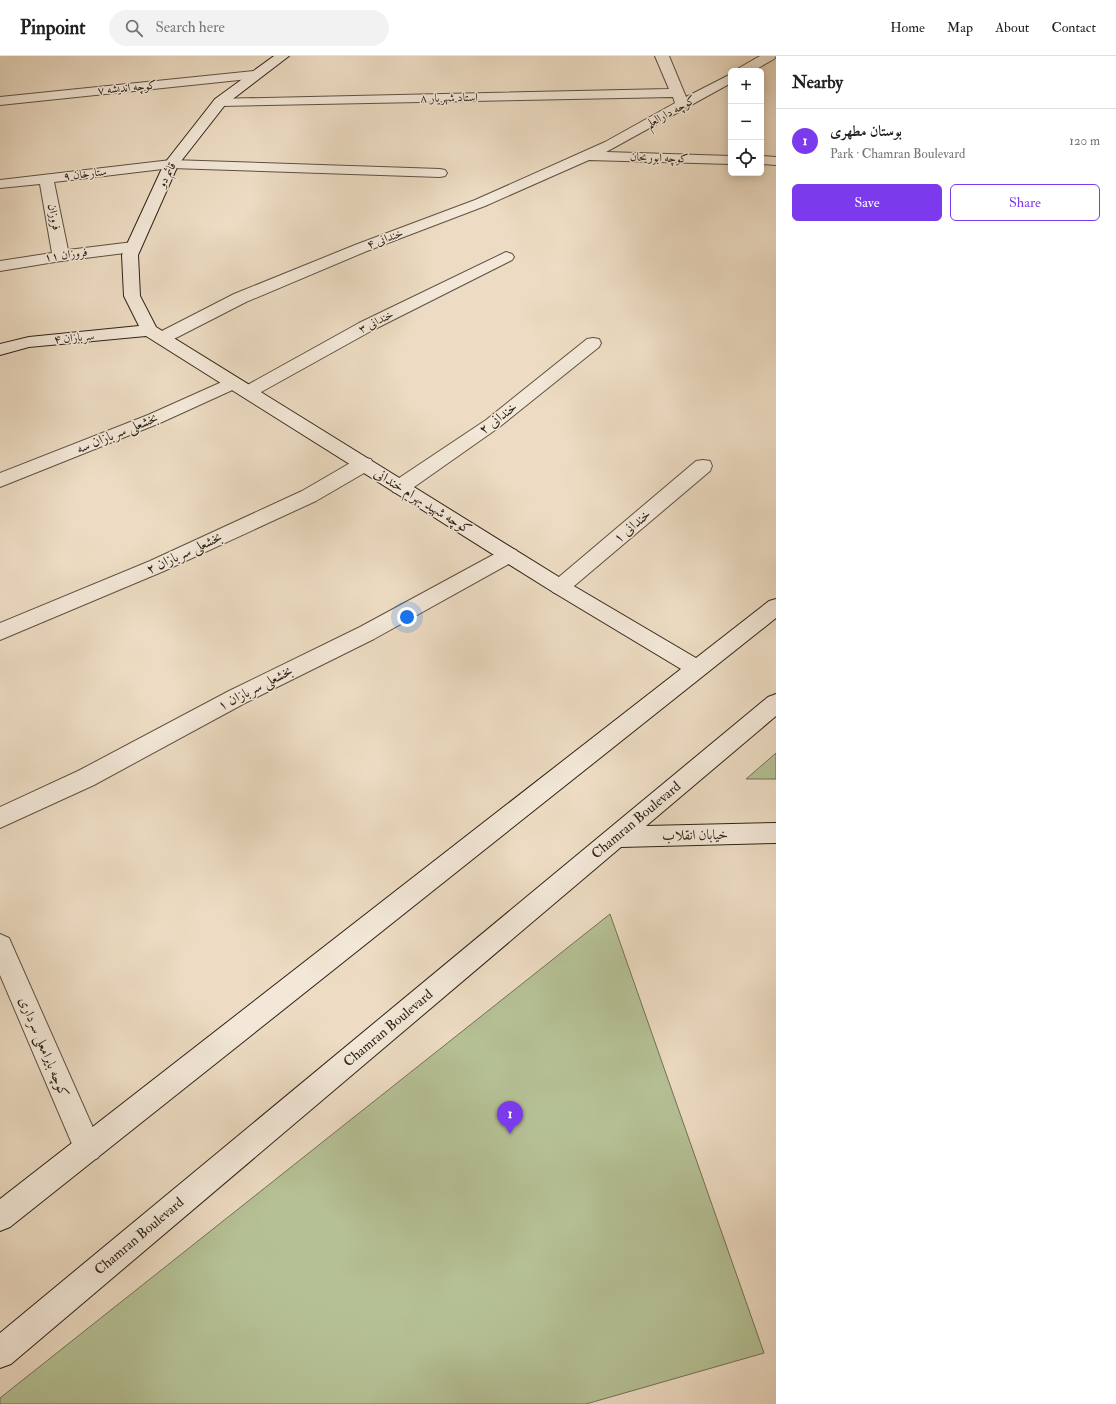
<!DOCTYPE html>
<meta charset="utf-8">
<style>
body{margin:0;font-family:"IM FELL Double Pica",Amiri,serif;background:#f2f2f2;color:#222}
.controls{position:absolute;right:12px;top:12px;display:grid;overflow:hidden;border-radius:6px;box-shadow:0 2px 10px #0003}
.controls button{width:36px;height:36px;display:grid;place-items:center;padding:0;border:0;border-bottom:1px solid #e0e0e0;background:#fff;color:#222;font:20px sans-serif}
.you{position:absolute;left:407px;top:561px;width:14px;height:14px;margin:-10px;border:3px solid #fff;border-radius:50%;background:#1a73e8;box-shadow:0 0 0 6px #1a73e833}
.badge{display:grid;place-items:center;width:26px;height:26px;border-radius:50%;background:#7c3aed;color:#fff;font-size:13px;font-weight:700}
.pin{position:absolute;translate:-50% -33px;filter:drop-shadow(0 1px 2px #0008)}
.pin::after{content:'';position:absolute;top:21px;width:14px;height:12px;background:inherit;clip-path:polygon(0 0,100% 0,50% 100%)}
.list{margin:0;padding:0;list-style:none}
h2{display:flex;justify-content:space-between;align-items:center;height:52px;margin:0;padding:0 16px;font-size:17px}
h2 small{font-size:13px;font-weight:400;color:#767676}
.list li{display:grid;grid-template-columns:26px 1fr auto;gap:12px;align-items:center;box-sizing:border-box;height:64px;padding:0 16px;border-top:1px solid #e0e0e0}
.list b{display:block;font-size:15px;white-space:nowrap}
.list p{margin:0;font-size:13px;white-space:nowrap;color:#767676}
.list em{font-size:13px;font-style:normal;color:#767676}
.actions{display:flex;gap:8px;padding:12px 16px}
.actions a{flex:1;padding:9px 0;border:1px solid #7c3aed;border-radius:6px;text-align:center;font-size:14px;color:#7c3aed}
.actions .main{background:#7c3aed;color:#fff}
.icon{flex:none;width:22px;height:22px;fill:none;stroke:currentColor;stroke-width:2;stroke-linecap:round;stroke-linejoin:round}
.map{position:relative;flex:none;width:776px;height:1348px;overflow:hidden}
header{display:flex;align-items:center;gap:24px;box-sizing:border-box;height:56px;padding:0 20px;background:#fff;border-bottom:1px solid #e0e0e0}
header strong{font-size:19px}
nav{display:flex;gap:22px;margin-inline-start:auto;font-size:14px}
.search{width:280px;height:36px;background:#f2f2f2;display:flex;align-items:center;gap:10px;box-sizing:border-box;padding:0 14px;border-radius:22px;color:#767676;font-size:15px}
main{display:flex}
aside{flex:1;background:#fff}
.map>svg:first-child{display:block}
.green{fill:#b5c195;stroke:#727256}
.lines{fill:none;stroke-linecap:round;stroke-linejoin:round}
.street-casing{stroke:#5e5142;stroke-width:2}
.secondary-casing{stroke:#2e2317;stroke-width:2}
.street{fill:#f3e8d8;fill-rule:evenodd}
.secondary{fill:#f3e8d8;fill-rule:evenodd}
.labels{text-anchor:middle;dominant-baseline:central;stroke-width:3;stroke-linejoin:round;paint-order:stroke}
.far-street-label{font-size:12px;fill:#2e2317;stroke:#f3e8d8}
.street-label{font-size:14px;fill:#2e2317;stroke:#f3e8d8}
</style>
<header>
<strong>Pinpoint</strong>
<div class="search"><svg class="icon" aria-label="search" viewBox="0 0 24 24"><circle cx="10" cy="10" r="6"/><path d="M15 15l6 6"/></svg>Search here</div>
<nav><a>Home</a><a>Map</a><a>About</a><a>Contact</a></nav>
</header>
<main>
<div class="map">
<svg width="776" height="1348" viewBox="0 0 776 1348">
<rect width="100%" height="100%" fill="#eddcc3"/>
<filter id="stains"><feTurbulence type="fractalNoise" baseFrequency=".005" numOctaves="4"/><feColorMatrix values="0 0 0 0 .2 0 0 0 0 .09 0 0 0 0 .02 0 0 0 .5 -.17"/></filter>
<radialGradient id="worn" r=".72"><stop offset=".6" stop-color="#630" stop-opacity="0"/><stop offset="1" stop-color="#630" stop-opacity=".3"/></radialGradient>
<path class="green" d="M776 697V723H746Z
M610 858 764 1297 586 1348H0V1342Z"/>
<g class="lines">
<g class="street-casing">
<path id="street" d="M655 0H669L686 41 731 18V27L606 96 731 100V108L589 104 485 150 367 195 246 246 168 286 162 287 156 286 154 282 156 278 234 238 355 189 475 144 605 86 675 47 673 41 220 50 215 49 213 46 215 43 669 33Z
M760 0H776L774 3 753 15H737L739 12Z
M254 15 259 16 261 19 259 22 0 49V41Z
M761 100 776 101V109L761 108Z
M171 104 440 113 445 114 447 117 445 120 440 121 171 112 54 126 68 194 133 186 139 188 141 191 139 194 133 196 61 205 0 215V205L52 197 40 128 0 132V124Z
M506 196 512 198 514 201 512 204 371 275 254 340 248 342 242 340 239 336 242 332 359 267Z
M593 282 599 283 601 287 599 291 498 372 407 436 400 438 393 436 391 431 393 426 486 364 587 283Z
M233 321 239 323 242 327 239 331 160 367 0 431V417L148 359Z
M364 402 371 403 373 408 371 413 316 445 164 515 0 584V567L150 505 302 435 357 403Z
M703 404 710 405 712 410 710 415 567 536 560 539 553 536 550 531 553 526 696 405Z
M509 492 516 494 519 499 516 504 374 583 245 647 94 729 0 772V751L78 715 229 635 360 571 502 494Z
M0 878 9 882 102 1092 98 1102 88 1106 78 1102 0 919Z"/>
</g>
<g class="secondary-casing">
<path id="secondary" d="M274 0H289L225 49 178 109 138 199 140 240 156 271 567 526 696 602 769 545 776 543V562L10 1171 0 1175V1143L681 613 553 536 146 280 29 291 0 299V288L29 281 139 270 124 240 122 199 164 108 215 43Z
M776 638V660L646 770 776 767V787L621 791 11 1308 0 1312V1277L768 641Z"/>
</g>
<use href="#street" class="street"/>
<use href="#secondary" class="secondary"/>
</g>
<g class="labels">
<g class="far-street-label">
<text transform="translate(127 32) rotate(-6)">کوچه اندیشه ۷</text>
<text transform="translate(449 42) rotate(-1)">استاد شهریار ۸</text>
<text transform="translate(671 56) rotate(-29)">کوچه دارالعلم</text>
<text transform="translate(659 102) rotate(2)">کوچه ابوریحان</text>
<text transform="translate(85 118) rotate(-7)">۹ ستارخان</text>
<text transform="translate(167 119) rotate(-63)">قائم دو</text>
<text transform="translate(54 161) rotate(79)">فروزان</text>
<text transform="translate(385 183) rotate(-20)">خندانی ۴</text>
<text transform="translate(66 199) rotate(-8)">۱۱ فروزان</text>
<text transform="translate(376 266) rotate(-27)">خندانی ۳</text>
<text transform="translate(74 282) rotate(-6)">سربازان ۴</text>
</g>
<g class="street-label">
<text transform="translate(498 362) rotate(-37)">خندانی ۲</text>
<text transform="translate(117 377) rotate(-22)">بخشعلی سربازان سه</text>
<text transform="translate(423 445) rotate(32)">کوچه شهید بهرام خندانی</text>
<text transform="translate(632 470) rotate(-40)">خندانی ۱</text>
<text transform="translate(184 497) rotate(-25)">بخشعلی سربازان ۲</text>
<text transform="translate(255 632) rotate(-27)">بخشعلی سربازان ۱</text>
<text transform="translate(636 764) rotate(-40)">Chamran Boulevard</text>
<text transform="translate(695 779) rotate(-1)">خیابان انقلاب</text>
<text transform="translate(388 972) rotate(-40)">Chamran Boulevard</text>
<text transform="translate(44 991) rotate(67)">کوچه بایرامعلی سرداری</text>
<text transform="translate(139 1180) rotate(-40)">Chamran Boulevard</text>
</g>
</g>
<rect width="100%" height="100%" filter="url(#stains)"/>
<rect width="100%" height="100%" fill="url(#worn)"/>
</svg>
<div class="controls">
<button>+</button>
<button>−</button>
<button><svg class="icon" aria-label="locate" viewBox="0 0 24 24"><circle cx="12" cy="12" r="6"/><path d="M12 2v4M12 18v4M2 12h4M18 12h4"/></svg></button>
</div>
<div class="you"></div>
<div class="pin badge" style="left:510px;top:1078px">1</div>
</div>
<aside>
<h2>Nearby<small></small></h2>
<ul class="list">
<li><span class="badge">1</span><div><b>بوستان مطهری</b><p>Park · Chamran Boulevard</p></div><em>120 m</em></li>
</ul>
<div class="actions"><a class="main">Save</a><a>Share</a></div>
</aside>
</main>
